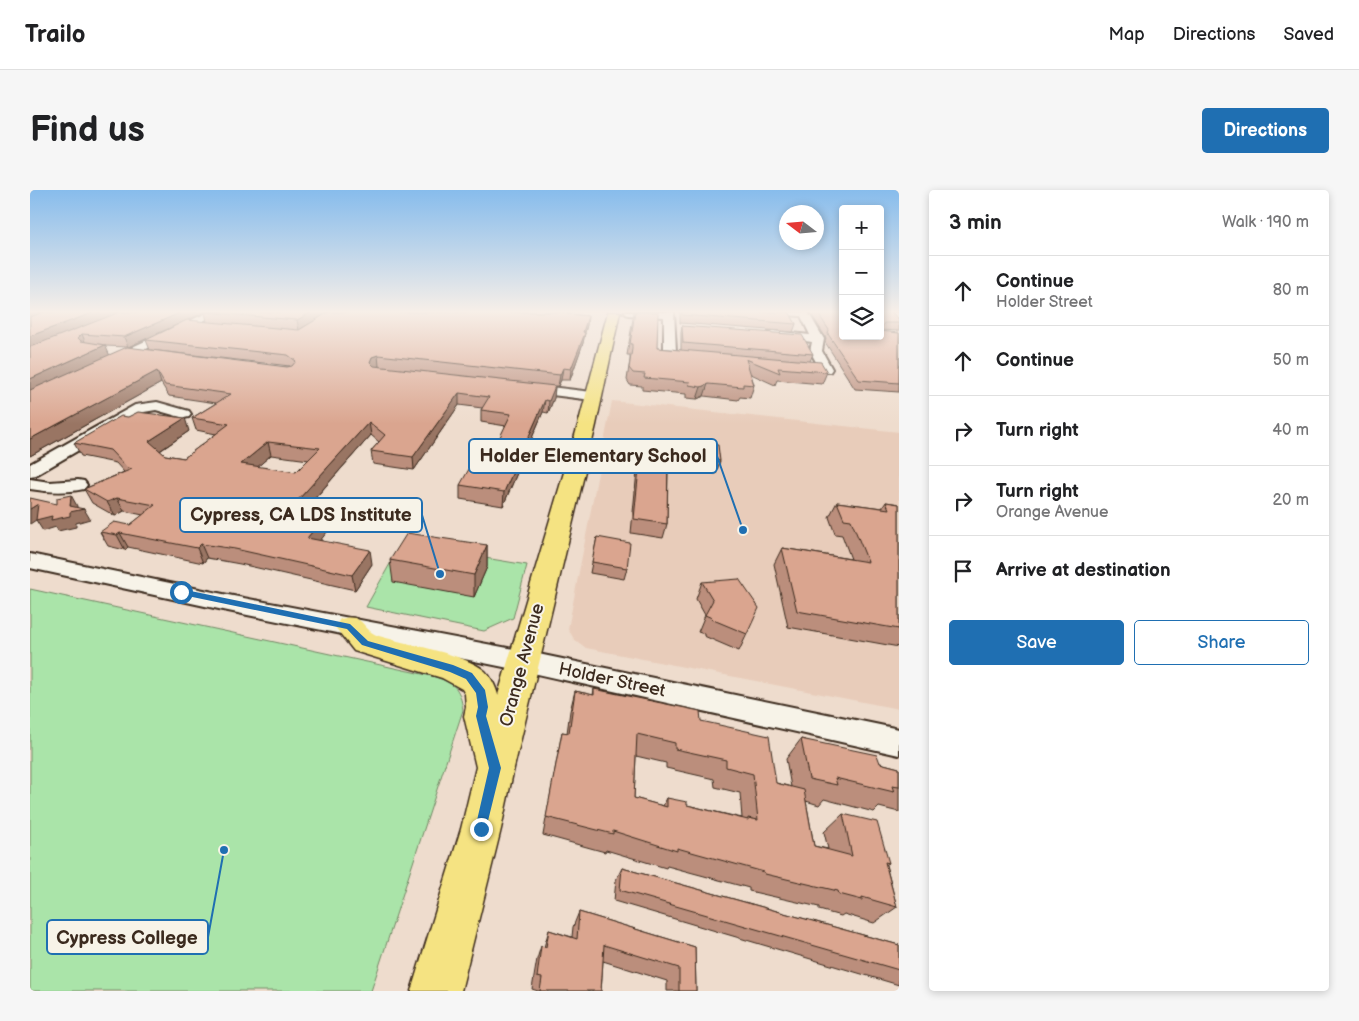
<!DOCTYPE html>
<meta charset="utf-8">
<style>
body{margin:0;font-family:"Balsamiq Sans",sans-serif;background:#f6f6f6;color:#202124}
.controls{position:absolute;right:15px;top:15px;display:grid;overflow:hidden;border-radius:5px;box-shadow:0 2px 8px #0003}
.controls button{width:45px;height:45px;display:grid;place-items:center;padding:0;border:0;border-bottom:1px solid #e0e0e0;background:#fff;color:#202124;font:25px sans-serif}
.compass{position:absolute;left:749px;top:15px;width:45px;height:45px;border-radius:50%;background:#fff;box-shadow:0 2px 8px #0003;rotate:286deg}
.stop{position:absolute;width:15px;height:15px;margin:-11px;border:4px solid #1f6fb2;border-radius:50%;background:#fff}
.stop.end{background:#1f6fb2;border-color:#fff;box-shadow:0 1px 5px #0008}
.list{margin:0;padding:0;list-style:none}
h2{display:flex;justify-content:space-between;align-items:center;height:65px;margin:0;padding:0 20px;font-size:21px}
h2 small{font-size:16px;font-weight:400;color:#757577}
.list li{display:grid;grid-template-columns:32px 1fr auto;gap:15px;align-items:center;box-sizing:border-box;height:70px;padding:0 20px;border-top:1px solid #e0e0e0}
.list b{display:block;font-size:19px;white-space:nowrap}
.list p{margin:0;font-size:16px;white-space:nowrap;color:#757577}
.list em{font-size:16px;font-style:normal;color:#757577}
.actions{display:flex;gap:10px;padding:15px 20px}
.actions a{flex:1;padding:11px 0;border:1px solid #1f6fb2;border-radius:5px;text-align:center;font-size:18px;color:#1f6fb2}
.actions .main{background:#1f6fb2;color:#fff}
.icon{flex:none;width:28px;height:28px;fill:none;stroke:currentColor;stroke-width:2;stroke-linecap:round;stroke-linejoin:round}
.map{position:relative;flex:none;width:869px;height:801px;overflow:hidden;border-radius:5px}
header{display:flex;align-items:center;gap:30px;box-sizing:border-box;height:70px;padding:0 25px;background:#fff;border-bottom:1px solid #e0e0e0}
header strong{font-size:24px}
nav{display:flex;gap:28px;margin-inline-start:auto;font-size:18px}
.intro{display:flex;align-items:center;justify-content:space-between;box-sizing:border-box;height:120px;padding:0 30px}
h1{margin:0;font-size:35px}
.button{padding:12px 22px;border-radius:5px;background:#1f6fb2;color:#fff;font-size:18px;font-weight:700}
main{display:flex;gap:30px;padding:0 30px}
aside{flex:1;background:#fff;border-radius:5px;box-shadow:0 2px 8px #0003}
.map>svg:first-child{display:block}
.built{fill:#e8ccba}
.green{fill:#aae4a9;stroke:#728764}
.lines{fill:none;stroke-linecap:round;stroke-linejoin:round}
.minor-casing{stroke:#3b2a1e;stroke-width:4}
.major-casing{stroke:#3b2a1e;stroke-width:3}
.minor{fill:#f7f3e8;fill-rule:evenodd}
.major{fill:#f5e382;fill-rule:evenodd}
.wall{fill:#bb8e7b;stroke:#3b2a1e;fill-rule:evenodd}
.shaded-wall{fill:#997464;stroke:#3b2a1e}
.building{fill:#daa58f;stroke:#3b2a1e;fill-rule:evenodd}
.route{fill:#1f6fb2}
.labels{text-anchor:middle;dominant-baseline:central;stroke-width:4;stroke-linejoin:round;paint-order:stroke}
.street-label{font-size:18px;fill:#3b2a1e;stroke:#f7f3e8}
.leader{fill:none;stroke:#1f6fb2;stroke-width:2}
.callout-dot{fill:#1f6fb2;stroke:#f7f3e8;stroke-width:2}
.callout{fill:#f7f3e8;stroke:#1f6fb2;stroke-width:2}
.callout-label{font-size:19px;text-anchor:middle;font-weight:bold;fill:#3b2a1e}
</style>
<header>
<strong>Trailo</strong>
<nav><a>Map</a><a>Directions</a><a>Saved</a></nav>
</header>
<div class="intro"><h1>Find us</h1><a class="button">Directions</a></div>
<main>
<div class="map">
<svg width="869" height="801" viewBox="0 0 869 801">
<rect width="100%" height="100%" fill="#eedccd"/>
<filter id="ink" filterUnits="userSpaceOnUse"><feTurbulence type="fractalNoise" baseFrequency=".02" numOctaves="2"/><feDisplacementMap in="SourceGraphic" scale="10" xChannelSelector="R" yChannelSelector="G"/><feConvolveMatrix kernelMatrix="1 2 1 2 8 2 1 2 1" color-interpolation-filters="sRGB"/></filter>
<g filter="url(#ink)">
<path class="built" d="M582 211 869 242V519L556 458 544 449 538 439Z"/>
<path class="green" d="M371 354 497 375 483 428 454 441 336 417Z
M0 399 406 487C426 494 430 499 433 520L341 801H0Z"/>
<g class="lines">
<g class="minor-casing">
<path id="minor" d="M179 122H191L84 175H76L74 172 76 169Z
M593 122H644L646 162 667 165 669 168 663 172 636 167 634 165V127L598 125Z
M751 122H778L794 149 792 161 802 179 800 182H792L790 179 780 161 782 152 739 146 738 144 739 142 743 141 780 145 771 126 756 125Z
M864 122H869V135L865 134 858 126Z
M495 194 562 202 569 206 562 210 490 201 488 198 490 195Z
M127 212 159 221 161 224 159 227 154 228 126 220 114 222 6 285 0 286V274L105 215Z
M0 289 20 292 48 290 54 291 57 295 54 299C36 303 18 302 0 299Z
M0 364 198 405 494 461 869 539V565L494 481 198 421 0 378Z"/>
</g>
<g class="major-casing">
<path id="major" d="M578 122H590L566 235 484 578 471 639 431 801H381L431 639 446 577 434 526 436 517 435 504 432 499 412 488 324 461 305 437 310 429C335 422 331 440 349 446 375 454 436 464 455 481 461 487 466 497 468 505L548 235Z"/>
</g>
<use href="#minor" class="minor"/>
<use href="#major" class="major"/>
</g>
<path class="wall" d="M0 122H541L540 124 558 126 557 135 555 143 553 153 540 190H531L528 196H525L524 208 518 223 513 222 473 316 430 309V295L457 274 476 236 451 232V220L452 218 429 215 384 280 343 274 341 261 349 252 341 245 281 313 303 317 306 331 290 350 342 374 325 400 210 374 177 368 173 373 98 357 95 360 78 356 70 342 100 335 113 325 94 321 85 326 62 313 54 299 94 282 86 273 51 266 44 253 159 241 130 261 135 265 154 268 186 244 166 240 162 228 186 213 139 206 131 193 0 266ZM175 122 177 132 116 150 120 160 260 176 257 177 79 165 75 156 98 157ZM241 265 279 270 266 282 227 277Z
M604 122 627 158 651 160V143L652 136 783 164 780 171 797 182 792 194 747 190 745 195 721 184 724 195 720 208 710 207 708 210 674 206 667 209 656 208V204L612 200V196L600 195 597 190 600 170V165H597Z
M650 122H759L766 134 763 142 650 133Z
M780 122H813V146L869 143V202L825 199 795 152 796 148Z
M850 122 869 128V141L850 140Z
M612 248 690 271 686 284 638 278 637 334 633 348 601 343 609 260Z
M807 312 852 318 856 312 869 314V457L758 437 744 374 752 358 821 369 812 345 805 344 799 327Z
M567 347 597 378 594 389 560 383Z
M457 355V377L444 407 363 392 360 370Z
M672 392 717 444 709 461 674 446V444L668 442 675 425 666 409Z
M564 499 671 531 746 593 761 597 756 569 771 549 850 573 869 578V622L849 617 844 622 794 609 789 615 776 611 784 656 798 659 794 642 813 624 859 673 856 675 867 717 844 733 814 724 811 726 789 720V717L719 701V698L637 676 636 678 576 660 575 662 513 645 532 542 537 543 540 521 545 501 563 505ZM606 566 636 573V578L684 589 685 597 710 603 712 628 657 615 637 608 633 616 604 608Z
M592 678 869 755V795L584 711 586 690Z
M549 722 665 757 666 801H637V791L573 771 571 801H508L502 799 507 769 511 756 514 757 519 740 542 747 543 737Z"/>
<path class="shaded-wall" d="M0 122H21L0 129Z
M65 122H93L0 158V146Z
M152 122H175L98 157 94 147Z
M282 122H299L269 140 267 130Z
M558 126 557 135 553 147 555 143 553 153 540 190 541 179Z
M52 144 56 154 52 158 48 148Z
M75 155 80 166 0 203V189Z
M348 165 349 176 343 178 340 172 342 167Z
M533 178 531 190 528 196 530 185Z
M127 181 131 193 0 266V249Z
M678 194 674 206 667 209 671 197Z
M525 196 524 208 518 223 519 211Z
M429 203V215L384 280 383 267Z
M515 210 513 222 473 316 474 302Z
M155 228 159 241 125 264 119 251Z
M339 232 341 245 270 325 267 311Z
M238 252 241 265 215 288 211 274Z
M41 305 47 316V320L54 319 60 329 46 333V337L28 341 26 337 13 341 6 330 0 334V319L8 314 40 322Z
M87 308 94 321 85 326 77 312Z
M303 317 306 331 281 362 277 348Z
M90 343 98 357 95 360 87 345Z
M171 354 177 368 173 373 167 358Z
M457 355V377L444 407V385Z
M340 360 342 374 325 400 322 385Z"/>
<path class="building" d="M14 122H65L0 146V127Z
M90 122H152L94 147 52 144 48 148 51 151 75 155 0 189V157Z
M174 122H282L267 130Z
M299 122H538L537 124 558 126 553 142 555 143 541 179 533 178 530 185 348 165 342 167 340 172 344 176 525 196 519 211 515 210 474 302 430 295 443 272 457 274 481 224 451 220 459 207 429 203 383 267 341 261 355 245 339 232 267 311 303 317 277 348 340 360 322 385 205 359 171 354 167 358 90 343 87 345 70 342 84 332 100 335 125 315 87 308 77 312 54 299 102 279 97 278 80 260 44 253 91 226 98 227 108 222 155 228 119 251 135 265 154 268 199 234 162 228 201 204 135 195 127 181 0 249V200L97 157 257 177 262 176 266 171 258 165 116 150 157 130 269 140ZM238 252 290 258 266 282 211 274Z
M605 122H628L627 158 791 172 797 182 748 178 750 183 716 169 724 195 713 194V197L678 194 671 197 659 195 660 192 614 188 615 184 603 183 599 178 602 159V154H600Z
M652 122H759L766 134 652 125Z
M787 122H813V146H850V141L869 143V193L829 190 798 144 799 140Z
M850 122H862L867 128H869V133H854L852 137 850 138Z
M652 136 772 145 783 164 653 153Z
M612 248 688 255 690 271 638 264 637 334 604 329Z
M41 305 40 316 54 319 40 322V326L21 330 22 326 6 330 8 314 0 319V308L27 314V308Z
M807 312 859 319 856 312 869 314V439L767 421 752 358 838 372 821 330 814 329Z
M377 343 457 355 444 385 360 370Z
M567 347 600 353 597 378 562 372Z
M709 389 729 418 717 444 681 429 682 428 675 425 683 410 672 392Z
M564 499 670 521 671 531 739 546 746 593 774 600 784 656 822 666 813 624 847 632 859 673 855 672 867 717 832 707V710L809 704 808 701 735 684 734 682 647 658V661L583 641V644L516 627 532 542 539 543 545 501 564 505ZM607 544 645 553V559L696 570V577L723 584 728 630 718 628V630L657 615V612L637 608V617L604 608Z
M771 549 847 565 850 573 869 578V597L862 596 864 602 805 588 807 595 779 589Z
M592 678 869 755V780L590 700Z
M549 722 665 757 666 801H649V778L574 755 571 801H510L512 788 507 787 511 756 516 757 519 740 547 749Z"/>
</g>
<linearGradient id="sky" x2="0" y2="1"><stop stop-color="#87bcec"/><stop offset="0.52" stop-color="#f7efe8"/><stop offset="1" stop-color="#f7efe8" stop-opacity="0"/></linearGradient>
<rect width="869" height="234" fill="url(#sky)"/>
<path class="route" d="M151 399 320 434 338 451 423 475 442 483 455 500 458 517 456 526 471 578 455 643 451 645 447 643 445 639 459 578 446 526 448 517 446 503 436 489 420 482 332 455 317 439 148 404 147 402Z"/>
<g class="labels">
<g class="street-label">
<text transform="translate(492 475) rotate(-75)">Orange Avenue</text>
<text transform="translate(582 490) rotate(12)">Holder Street</text>
</g>
</g>
<path class="leader" d="M713 340L687 266M410 384L392 325M194 660L178 747"/>
<g class="callout-dot">
<circle cx="713" cy="340" r="5"/>
<circle cx="410" cy="384" r="5"/>
<circle cx="194" cy="660" r="5"/>
</g>
<g class="callout">
<rect x="439" y="249" width="248" height="34" rx="5"/>
<rect x="150" y="308" width="242" height="34" rx="5"/>
<rect x="17" y="730" width="161" height="34" rx="5"/>
</g>
<g class="callout-label">
<text x="563" y="272">Holder Elementary School</text>
<text x="271" y="331">Cypress, CA LDS Institute</text>
<text x="97" y="754">Cypress College</text>
</g>
</svg>
<div class="controls">
<button>+</button>
<button>−</button>
<button><svg class="icon" aria-label="layers" viewBox="0 0 24 24"><path d="M12 4l9 5-9 5-9-5zM3 14l9 5 9-5"/></svg></button>
</div>
<svg class="compass" viewBox="-18 -18 36 36"><path d="M0-13l5 13h-10z" fill="#e53935"/><path d="M0 13l5-13h-10z" fill="#757577"/></svg>
<div class="stop" style="left:151px;top:402px"></div>
<div class="stop end" style="left:451px;top:639px"></div>
</div>
<aside>
<h2>3 min<small>Walk · 190 m</small></h2>
<ul class="list">
<li><svg class="icon" aria-label="ahead" viewBox="0 0 24 24"><path d="M12 20V5M6 11l6-6 6 6"/></svg><div><b>Continue</b><p>Holder Street</p></div><em>80 m</em></li>
<li><svg class="icon" aria-label="ahead" viewBox="0 0 24 24"><path d="M12 20V5M6 11l6-6 6 6"/></svg><div><b>Continue</b></div><em>50 m</em></li>
<li><svg class="icon" aria-label="right" viewBox="0 0 24 24"><path d="M7 20v-9h11M14 6l5 5-5 5"/></svg><div><b>Turn right</b></div><em>40 m</em></li>
<li><svg class="icon" aria-label="right" viewBox="0 0 24 24"><path d="M7 20v-9h11M14 6l5 5-5 5"/></svg><div><b>Turn right</b><p>Orange Avenue</p></div><em>20 m</em></li>
<li><svg class="icon" aria-label="arrive" viewBox="0 0 24 24"><path d="M6 21V4h12l-3 4 3 4H6"/></svg><div><b>Arrive at destination</b></div></li>
</ul>
<div class="actions"><a class="main">Save</a><a>Share</a></div>
</aside>
</main>
